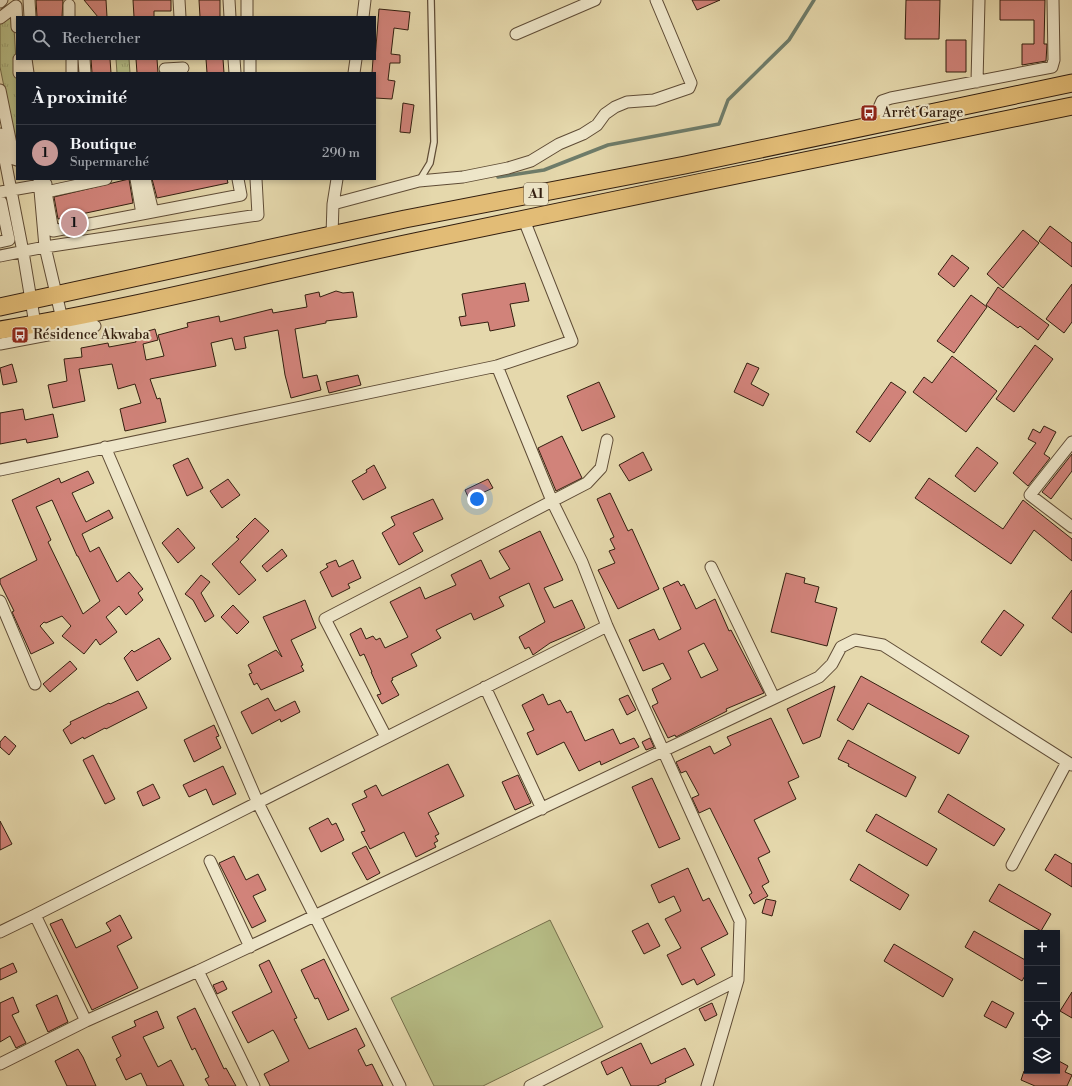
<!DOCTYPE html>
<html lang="fr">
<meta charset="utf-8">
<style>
body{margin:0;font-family:"Libre Bodoni",serif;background:#20242c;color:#f1f3f6}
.controls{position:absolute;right:12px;bottom:12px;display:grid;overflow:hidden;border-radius:0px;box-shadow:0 2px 6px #0003}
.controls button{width:36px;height:36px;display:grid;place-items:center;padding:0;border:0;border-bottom:1px solid #363941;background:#171b24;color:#f1f3f6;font:20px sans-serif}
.you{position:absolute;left:477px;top:499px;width:14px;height:14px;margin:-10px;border:3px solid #fff;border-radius:50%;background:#1a73e8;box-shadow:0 0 0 6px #1a73e833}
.badge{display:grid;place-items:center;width:26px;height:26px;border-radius:50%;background:#c59692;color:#111;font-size:13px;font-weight:700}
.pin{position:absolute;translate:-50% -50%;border:2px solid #fff;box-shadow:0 1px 4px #0006}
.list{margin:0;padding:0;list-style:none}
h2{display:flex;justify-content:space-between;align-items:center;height:52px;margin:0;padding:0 16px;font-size:17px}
h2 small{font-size:13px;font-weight:400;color:#9ea1a6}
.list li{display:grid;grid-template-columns:26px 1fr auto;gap:12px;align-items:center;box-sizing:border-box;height:56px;padding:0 16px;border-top:1px solid #363941}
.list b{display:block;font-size:15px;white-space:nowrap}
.list p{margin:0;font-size:13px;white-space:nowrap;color:#9ea1a6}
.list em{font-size:13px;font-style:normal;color:#9ea1a6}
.icon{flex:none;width:22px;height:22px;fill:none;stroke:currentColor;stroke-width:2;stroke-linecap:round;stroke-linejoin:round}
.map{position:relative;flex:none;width:1072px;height:1086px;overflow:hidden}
.search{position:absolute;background:#171b24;box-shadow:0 2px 6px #0003;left:16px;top:16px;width:360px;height:44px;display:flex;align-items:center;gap:10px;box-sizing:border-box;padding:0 14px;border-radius:0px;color:#9ea1a6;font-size:15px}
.panel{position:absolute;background:#171b24;box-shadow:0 2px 6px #0003;left:16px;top:72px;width:360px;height:108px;border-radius:0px}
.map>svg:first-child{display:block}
.grass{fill:url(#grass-tufts);stroke:#746e4b}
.park{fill:#b7be87;stroke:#746e4b}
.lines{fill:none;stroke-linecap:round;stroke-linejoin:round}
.stream{stroke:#6e7c6a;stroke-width:3.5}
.building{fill:#d1837a;stroke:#321e0f;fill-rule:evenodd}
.lane-casing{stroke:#5f4c36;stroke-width:8}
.street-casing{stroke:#5f4c36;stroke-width:13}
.primary-casing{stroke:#321e0f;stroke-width:19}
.lane{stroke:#eee6c9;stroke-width:5.5}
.street{stroke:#eee6c9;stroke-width:11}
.primary{stroke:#e2bc76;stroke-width:17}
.labels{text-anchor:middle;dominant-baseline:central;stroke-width:4;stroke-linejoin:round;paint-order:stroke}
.shield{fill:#eee6c9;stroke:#6a5a47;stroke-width:1}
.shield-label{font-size:13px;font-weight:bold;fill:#321e0f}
.poi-label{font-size:14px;fill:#321e0f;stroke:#eee6c9;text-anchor:start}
</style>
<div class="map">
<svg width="1072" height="1086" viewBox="0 0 1072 1086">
<defs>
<pattern id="grass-tufts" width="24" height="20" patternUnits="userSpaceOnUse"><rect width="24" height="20" fill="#b7be87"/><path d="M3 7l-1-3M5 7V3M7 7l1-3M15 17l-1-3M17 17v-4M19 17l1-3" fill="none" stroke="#9ea373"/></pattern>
</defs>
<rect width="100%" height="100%" fill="#e5d8ac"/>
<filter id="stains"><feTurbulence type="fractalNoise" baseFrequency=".005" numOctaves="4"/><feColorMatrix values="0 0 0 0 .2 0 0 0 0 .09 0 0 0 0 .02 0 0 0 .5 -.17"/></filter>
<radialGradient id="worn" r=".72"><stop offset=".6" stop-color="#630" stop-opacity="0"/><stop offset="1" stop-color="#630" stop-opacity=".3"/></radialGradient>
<path class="grass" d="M13 11 17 78V136H14L0 67V21Z
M116 59H129L130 73H117Z"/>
<path class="park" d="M550 920 603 1027 483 1086H434L391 998Z"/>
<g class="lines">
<path class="stream" d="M498 177 544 170 608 145 719 124 728 100 789 40 814 0"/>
</g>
<path class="building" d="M36 0H63L62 17H37Z
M84 0H106L107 17H98Z
M133 0H171V11H154V17H134Z
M199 0H220V17H200Z
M692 0H720L697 10Z
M906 0H940L939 39H905Z
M1000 0H1045L1044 44H1047L1046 61 1022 65V44H1034V20H1000Z
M379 9 410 12 408 30 394 28 391 54 400 55V63H390L388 80 395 81 392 99 375 98V73H372L373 59H375Z
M946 40H966V72H946Z
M91 59H110L111 73H92Z
M136 59H157L158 73H137Z
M206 59H223L224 73H207Z
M403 103 414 105 410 133 400 132Z
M129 179 133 203 58 219 54 197Z
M152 179H227L228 183 157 198Z
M1050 226 1072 243V267L1039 241Z
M1023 230 1039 243 1003 288 987 274Z
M952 255 969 268 954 287 938 274Z
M525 283 529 301 510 304 515 326 490 331 488 322 461 326 459 317 466 316 462 294Z
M1072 284V322L1064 333 1046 319Z
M998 287 1049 325 1038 340 1020 326 1018 328 986 305Z
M336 291 343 293 353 292 357 317 326 321V323L295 329 303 378 317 375 321 390 291 398 285 375 278 330 244 337 246 348 235 350 232 338 211 343 216 366 150 379 157 399 160 398 166 422 125 431 120 409 141 403 135 384 118 389 112 364 79 369 85 401 53 408 48 385 67 381 64 359 82 357 81 348 108 343 109 347 136 342 134 335 155 329 158 340 143 344 146 360 164 356 158 335 188 327 187 323 219 316 220 322 272 309 273 313 307 307 305 295 319 292 320 297Z
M971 295 987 307 954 353 937 341Z
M1035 345 1053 359 1014 412 996 399Z
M952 356 997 391 966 432 913 392 924 377 932 383Z
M747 363 759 368 751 384 769 394 763 406 734 392Z
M12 364 17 382 3 385 0 368Z
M358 375 361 385 329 393 326 382Z
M599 382 615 417 582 431 567 396Z
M891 382 906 392 870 442 856 432Z
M23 409 25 420 53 414 58 437 27 443 26 439 0 444V413Z
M1044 426 1056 432 1044 454 1050 458 1028 486 1013 473 1036 443 1028 439 1033 429 1040 433Z
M562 436 582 478 556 491 538 448Z
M977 447 998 463 975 492 955 476Z
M643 452 652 470 629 481 619 465Z
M1072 454V471L1051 499 1042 492Z
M188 458 203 488 187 496 173 465Z
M374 465 386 488 363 500 352 481 367 472 366 470Z
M88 471 94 483 72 493 86 522 109 510 113 518 82 534 90 552 99 547 117 582 129 572 143 589 138 593 143 600 126 615 119 606 106 617 117 632 100 645 96 639 84 654 62 636 71 626 62 616 46 623 44 622 40 626 54 643 31 654 12 612 14 611 0 583V579L37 560 12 500 59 478 61 483ZM52 500 77 556H78L100 601 83 614 48 542 51 540 36 507Z
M929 478 1003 529 1023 500 1072 539V561L1034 530 1011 564 915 498Z
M228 479 240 495 222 508 210 491Z
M488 479 493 488 469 499 465 490Z
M610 493 628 531 632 529 659 589 618 609 598 570 615 563 609 551 615 549 610 539 614 537 597 499Z
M433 499 443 519 413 533 423 551 399 565 382 533 395 525 391 517Z
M255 518 269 531 240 562 256 580 239 595 212 564 239 539 236 537Z
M178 528 195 548 178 563 162 543Z
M540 531 563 580 544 588 554 608 572 600 585 628 550 643 533 655 529 647 525 649 519 637 545 622 529 583 499 597 504 606 474 620 471 613 436 630 441 638 411 654 417 666 392 678 393 680 391 681 399 695 382 704 377 695 381 694 371 672H372L364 654 360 656 350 634 361 628 366 639 373 636 376 640 380 638 385 648 408 637 390 602 420 587 425 599 456 585 451 575 481 560 490 579 510 569 499 551Z
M282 549 287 556 267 572 262 566Z
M336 560 339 567 353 560 361 578 348 584 350 588 332 597 320 572 328 567 326 564Z
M786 573 805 578 804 583 819 587 815 602 837 608 827 646 771 632Z
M201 575 210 582 201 593 214 616 205 622 193 600 185 594Z
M678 581 681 586 684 584 696 609 715 599 729 631 731 630 764 693 726 709 727 711 676 737 675 735 668 738 652 706 658 703 652 689 671 679 663 663 643 671 629 640 654 629 659 640 681 629 663 588ZM704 643 718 670 701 678 688 651Z
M1072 590V633L1052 618Z
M305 600 316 628 291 640 303 665 301 666 304 671 261 690 257 683 254 685 249 674 252 673 248 665 276 650 282 657 263 617Z
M233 605 249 622 237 634 221 617Z
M1004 610 1024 625 1001 656 981 642Z
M159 638 171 659 137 681 124 658 132 650 134 652Z
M70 661 77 669 50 692 43 684Z
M861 676 969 736 959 754 868 703 853 730 837 720Z
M835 686 820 737 803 744 787 709Z
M138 691 147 708 106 729 105 728 84 739 83 737 71 744 63 730 71 724 70 722 109 703 110 704Z
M543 694 548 705 560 700 567 713 571 711 585 741 613 729 620 744 634 738 639 747 601 765 600 761 579 771 564 742 537 755 527 733 534 730 522 705Z
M628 695 636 710 627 715 619 699Z
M268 698 275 711 295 701 300 712 281 722 280 719 252 734 241 712Z
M771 718 799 777 788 782 796 799 754 820 770 852 758 858 769 882 762 886 768 896 754 904 749 895 752 893 710 808 699 813 692 798 699 795 686 771 681 773 676 762 710 746 714 754 731 745 727 737Z
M214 725 219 736 216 737 221 748 194 762 184 740Z
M5 736 16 746 9 755 0 747V742Z
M650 738 654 747 646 750 642 742Z
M848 740 916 777 906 797 848 766 849 764 838 759Z
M93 755 115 799 105 804 83 760Z
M448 764 464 796 428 813 439 834 435 836 438 841 434 843 436 847 416 857 404 832 370 849 361 832 365 831 352 804 367 797 364 791 376 785 382 796Z
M223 766 236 794 213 805 206 789 189 797 183 785Z
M518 775 531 803 515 810 502 782Z
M652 778 680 839 659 848 632 787Z
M153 784 160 798 143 806 137 792Z
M948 794 1005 829 994 846 938 812Z
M876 814 937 849 927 866 866 831Z
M328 818 332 825 336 823 344 840 321 852 309 828Z
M0 821 12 844 0 850Z
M366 846 380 873 367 880 352 853Z
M1055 854 1072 864V887L1045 870Z
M234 856 246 880 258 874 266 890 253 896 266 921 252 928 219 863Z
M859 864 909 895 900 910 850 880Z
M688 868 703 901 709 898 728 934 701 948 715 975 697 985 694 979 682 985 667 955 681 948 665 919 681 911 674 896 659 903 651 885Z
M999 884 1051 914 1041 931 989 901Z
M766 899 776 901 772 916 762 913Z
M120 915 132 938 117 946 138 988 92 1010 50 924 62 919 76 948 111 931 106 923Z
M648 923 660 946 644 954 632 931Z
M974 931 1027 961V972L1022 981 965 947Z
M894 944 953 979 943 997 884 961Z
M324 959 349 1010 328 1020 318 998 315 999 301 970Z
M269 960 297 1018 294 1019 309 1049 356 1028 365 1046 358 1050 366 1066 372 1064 383 1086H270L264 1074 289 1061 276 1035 273 1030 248 1043 232 1012 272 992 259 965Z
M13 963 17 972 0 980V969Z
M223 981 227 989 217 994 213 985Z
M1072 992V1018L1060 1011Z
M57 995 68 1022 48 1032 36 1005Z
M13 997 19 1012 12 1015 26 1043 16 1048 10 1036 0 1042V1003Z
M992 1001 1014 1013 1006 1028 984 1016Z
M712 1003 717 1015 705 1021 699 1009Z
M195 1008 224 1069 226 1068 236 1086H209L205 1079 209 1077 195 1048 192 1050 177 1017Z
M157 1011 164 1028 143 1037 158 1067 171 1060 184 1086H147L141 1073 126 1080 116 1059 121 1056 112 1037 136 1026 134 1021Z
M641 1043 651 1064 685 1048 694 1065 665 1079 666 1082 657 1086H631L622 1067 607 1075 601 1062Z
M78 1049 83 1057 96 1086H67L55 1061Z
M1057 1060 1068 1066 1065 1072 1072 1075 1067 1086H1035L1021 1080 1024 1071H1057Z"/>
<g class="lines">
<g class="lane-casing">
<path id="lane" d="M419 181 430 163 434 142 431 0"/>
</g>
<g class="street-casing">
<path id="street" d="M29 0 30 17
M179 0 180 17
M229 0 230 17
M247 0V17
M0 2 2 0
M69 5V17
M16 6 17 27
M363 17 365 0
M0 18 16 6
M516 34 595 0
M19 59V73
M26 59 28 73
M72 59V73
M84 59 85 73
M234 59 235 73
M250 59V73
M165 69 183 68
M354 73 356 59
M977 82 979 0
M0 90 14 159 17 160
M880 123 878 110 882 101 891 98 1052 67 1054 60 1053 0
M0 134 23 252 35 324
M39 179 45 247 62 319
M106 179 46 192 53 231 241 195 238 179
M136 179 142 214
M145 179 153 212
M0 192 46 184
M0 202H1L9 240 0 242
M333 204 419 181 463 177 508 168 531 161 559 144 583 134 597 125 605 114 615 107 627 102 654 100 689 88 691 83 688 76 656 0
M332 235 333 204 337 179
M0 256 45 247 258 215 256 179
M0 344 95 326
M497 366 552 501 582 562 607 626 740 921 738 980 707 1086
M1072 442 1030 495 1072 527
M105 447 258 803 400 1086
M0 470 497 366 572 341 524 220
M711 567 774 698
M0 601 35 684
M485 687 542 809
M386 737 325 619 587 483 601 468 607 440
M210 861 250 947
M1012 865 1067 762
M0 932 35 915
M198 971 254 1086
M86 1021 35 915 607 626
M0 1064 86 1021 198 971 819 677 832 664 841 647 855 640 883 645 1072 765
M530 1086 738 980"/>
</g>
<g class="primary-casing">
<path id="primary" d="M0 307 405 219 685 165 1072 83
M0 330C140 307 276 271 414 242 633 196 853 151 1072 106"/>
</g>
<use href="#lane" class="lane"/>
<use href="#street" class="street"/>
<use href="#primary" class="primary"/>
</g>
<defs>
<g id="bus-square" transform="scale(0.9)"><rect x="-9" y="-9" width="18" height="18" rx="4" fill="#8f2418" stroke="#eee6c9"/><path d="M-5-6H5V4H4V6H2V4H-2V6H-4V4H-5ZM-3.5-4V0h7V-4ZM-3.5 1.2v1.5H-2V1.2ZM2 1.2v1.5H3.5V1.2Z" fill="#fff"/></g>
</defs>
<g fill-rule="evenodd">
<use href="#bus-square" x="869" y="113"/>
<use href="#bus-square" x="20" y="335"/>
</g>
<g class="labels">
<rect class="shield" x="524" y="183" width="24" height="22" rx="3"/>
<g class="shield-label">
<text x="536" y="194">A1</text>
</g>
<g class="poi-label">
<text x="882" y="113">Arrêt Garage</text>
<text x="33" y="335">Résidence Akwaba</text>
</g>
</g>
<rect width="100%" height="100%" filter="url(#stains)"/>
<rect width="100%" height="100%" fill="url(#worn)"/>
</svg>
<div class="controls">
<button>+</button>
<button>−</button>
<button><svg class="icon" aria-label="locate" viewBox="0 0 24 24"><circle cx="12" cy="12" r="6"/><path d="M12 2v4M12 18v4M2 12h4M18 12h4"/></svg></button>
<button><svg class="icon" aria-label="layers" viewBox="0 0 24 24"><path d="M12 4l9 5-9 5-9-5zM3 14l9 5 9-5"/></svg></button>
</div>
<div class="you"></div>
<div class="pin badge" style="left:74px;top:223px">1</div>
<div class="search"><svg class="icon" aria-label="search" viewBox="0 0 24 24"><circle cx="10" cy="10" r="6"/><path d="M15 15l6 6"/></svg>Rechercher</div>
<section class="panel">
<h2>À proximité<small></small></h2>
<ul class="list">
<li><span class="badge">1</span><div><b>Boutique</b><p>Supermarché</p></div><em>290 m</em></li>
</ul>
</section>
</div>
